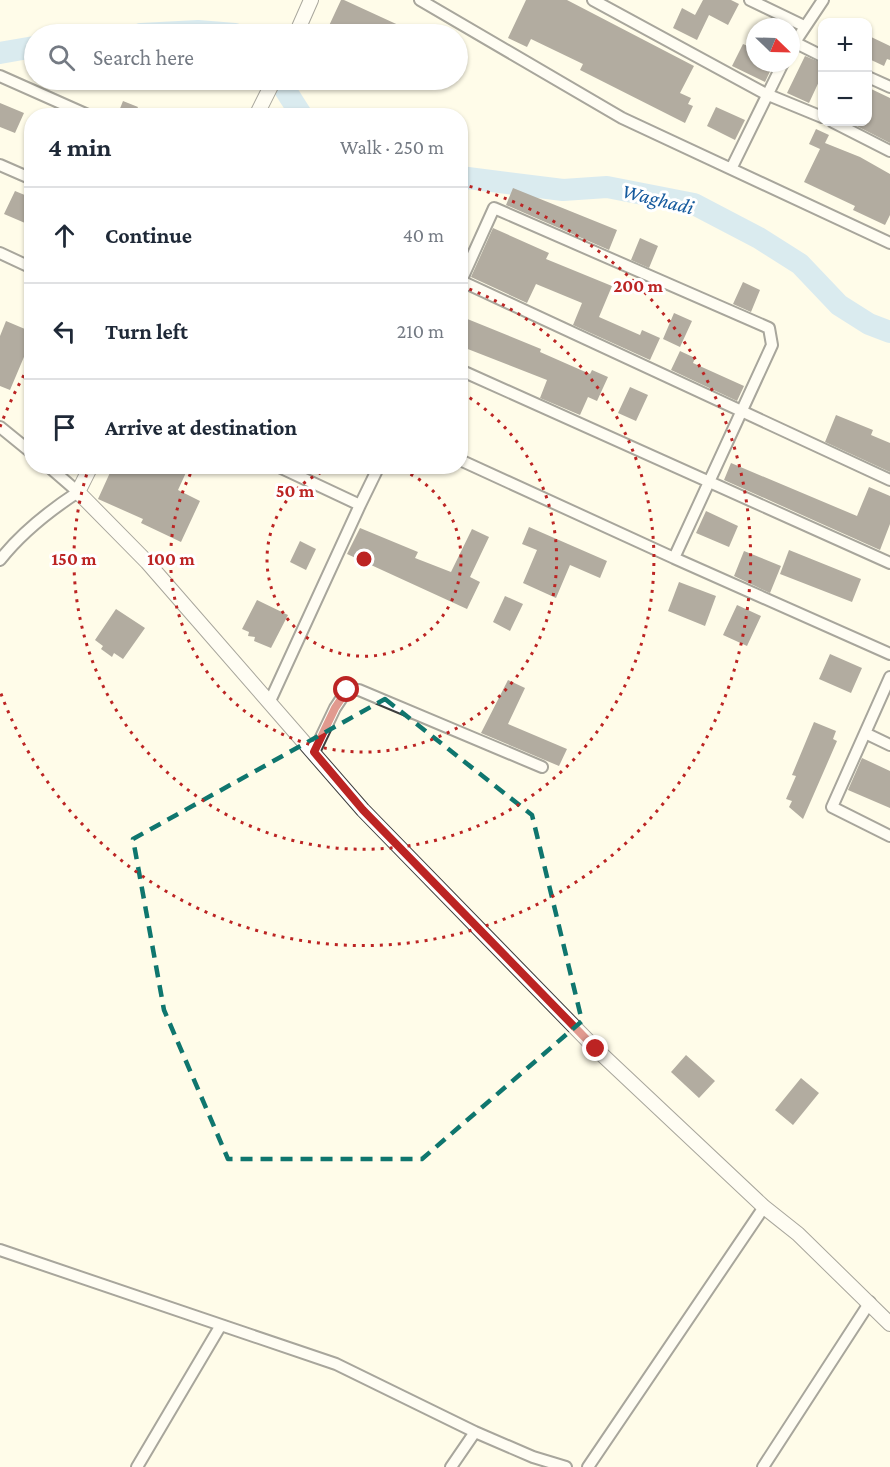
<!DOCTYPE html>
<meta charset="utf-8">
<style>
body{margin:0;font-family:"Crimson Pro",serif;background:#f2f2f3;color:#1f2937}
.controls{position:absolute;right:18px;top:18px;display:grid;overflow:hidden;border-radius:12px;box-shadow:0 2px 4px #0004}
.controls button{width:54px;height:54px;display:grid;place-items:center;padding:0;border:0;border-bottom:2px solid #e0e1e3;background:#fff;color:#1f2937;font:30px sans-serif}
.compass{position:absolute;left:746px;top:18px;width:54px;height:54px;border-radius:50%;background:#fff;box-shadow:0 2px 4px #0004;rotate:113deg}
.stop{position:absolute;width:18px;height:18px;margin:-14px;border:4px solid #bc2423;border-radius:50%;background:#fff}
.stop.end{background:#bc2423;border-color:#fff;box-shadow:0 2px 6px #0008}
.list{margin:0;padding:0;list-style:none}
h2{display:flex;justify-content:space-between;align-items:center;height:78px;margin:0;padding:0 24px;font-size:26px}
h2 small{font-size:20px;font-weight:400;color:#747a83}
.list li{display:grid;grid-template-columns:39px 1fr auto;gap:18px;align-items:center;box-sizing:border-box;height:96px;padding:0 24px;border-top:2px solid #e0e1e3}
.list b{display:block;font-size:22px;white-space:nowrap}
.list em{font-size:20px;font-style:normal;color:#747a83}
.icon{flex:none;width:33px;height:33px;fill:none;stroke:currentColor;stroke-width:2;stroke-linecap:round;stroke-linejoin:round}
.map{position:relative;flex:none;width:890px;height:1467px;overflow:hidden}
.search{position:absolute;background:#fff;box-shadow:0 2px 4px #0004;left:24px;top:24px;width:444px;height:66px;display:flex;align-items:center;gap:15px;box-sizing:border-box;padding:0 21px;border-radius:33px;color:#747a83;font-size:22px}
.panel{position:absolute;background:#fff;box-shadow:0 2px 4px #0004;left:24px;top:108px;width:444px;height:366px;border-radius:24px}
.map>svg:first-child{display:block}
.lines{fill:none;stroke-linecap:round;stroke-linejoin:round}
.river{stroke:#aed7f7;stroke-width:22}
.building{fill:#544d47}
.minor-casing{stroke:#3e3e3e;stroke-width:14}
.tertiary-casing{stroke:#3e3e3e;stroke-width:16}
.minor{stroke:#fff;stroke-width:10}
.tertiary{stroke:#fff;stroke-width:14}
.route{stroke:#bc2423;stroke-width:8}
.marked{fill:none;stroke:#0f766e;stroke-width:4.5;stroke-dasharray:12 8;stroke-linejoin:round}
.ring{fill:none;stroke:#bc2423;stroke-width:3;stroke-dasharray:3 6}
.labels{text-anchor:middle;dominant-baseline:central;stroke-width:6;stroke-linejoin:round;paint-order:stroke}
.water-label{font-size:21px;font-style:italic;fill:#14599d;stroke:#fff}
.centre{fill:#bc2423;stroke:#fff;stroke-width:3}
.ring-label{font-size:18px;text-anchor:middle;font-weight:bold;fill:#bc2423;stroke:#fff;stroke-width:6;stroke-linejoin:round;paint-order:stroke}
</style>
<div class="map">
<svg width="890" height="1467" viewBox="0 0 890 1467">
<rect width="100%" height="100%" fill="#fffce9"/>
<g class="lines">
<path class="river" d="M141 34 198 31 235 34
M0 53 34 47
M279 80 302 116
M460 177 563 190 607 187 694 204 759 238 800 264 839 305 869 324 890 332"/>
</g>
<path class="building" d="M341 0H344L418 34H336L327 30Z
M526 0H567L694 66 680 93 691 98 688 104 693 106 685 123 580 70 583 64 531 39 527 47 508 38Z
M703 0H731L739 4 728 25 709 15 697 40 673 28 682 8 695 15Z
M867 35 890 46V60L887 59 884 66 867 58Z
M743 44 755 49V63H774L765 82 732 66Z
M805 56 822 63V75L809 103 787 93Z
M867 87 890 98V143L849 122H867Z
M123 101 138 107 134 116H117Z
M0 103 24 113 15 133 0 127Z
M716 107 745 120 735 140 707 126Z
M816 129 829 135 825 143 860 157 890 174V215L885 225 853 210 855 206 804 182 820 149 809 144Z
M513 188 617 230 609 250 506 205Z
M15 191 32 198V226L4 214Z
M493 228 549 253 546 259 612 286 599 317 640 335 642 330 660 338 650 360 573 325 582 303 536 284 527 303 471 277Z
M640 238 658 246 649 268 631 260Z
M743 282 760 290 751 312 733 304Z
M674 313 692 321 680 347 663 339Z
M460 316 541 349 540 352 590 374 592 370 608 377 597 401 588 397 580 415 540 398 547 380 460 346Z
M6 321 32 332V338L10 390 0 386V336Z
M680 351 695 358 693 363 744 386 737 401 671 370Z
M630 387 648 395 636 421 618 413Z
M836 415 873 430 871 435 890 443V472L825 442Z
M731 463 857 516 869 487 890 496V524L880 550 724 480Z
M113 466H189L178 490 200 501 181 542 141 523 143 519 98 499Z
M706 511 738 526 729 547 696 533Z
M529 527 607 561 600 578 570 565 556 598 523 583 537 550 522 544Z
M360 528 418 552 415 558 451 572 472 529 489 537 470 577 480 582 467 609 347 554Z
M300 541 316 549 306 570 290 562Z
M789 550 861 579 852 602 780 574Z
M744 551 781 566 770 593 734 576Z
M679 582 716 596 705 626 668 611Z
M505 596 523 604 510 631 493 622Z
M257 600 288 615 271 648 254 641 255 637 248 636 249 632 242 629Z
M737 605 761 616 747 646 723 635Z
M116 609 145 628 123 659 114 653 112 657 101 649 103 646 95 640Z
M830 654 862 668 851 693 819 679Z
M508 680 525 688 508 724 567 749 559 766 481 733Z
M814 722 836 731 833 739 837 741 803 819 789 807 792 801 786 799 796 776 792 775Z
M862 758 890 771V808L848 790Z
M686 1055 715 1081 699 1098 671 1072Z
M801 1078 819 1093 793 1125 775 1110Z"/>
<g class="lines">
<g class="minor-casing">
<path id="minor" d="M420 0 622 118 890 243
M593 0 766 94 822 117
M750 0 804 26
M794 42 822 56
M791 48 823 0
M0 76 90 116
M868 77 890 87
M833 122 890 151
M0 165 32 179
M732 167 783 63
M0 253 32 268
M460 370 890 563
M0 427 32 453
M460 460 674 558
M277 466 360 505 379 466
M890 480 461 281 494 208 769 328 772 345 674 558 890 654
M0 560C22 532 49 511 78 492L48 466
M890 677 832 807 890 836
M270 701 360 505
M865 733 890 745
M314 752 335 708 347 690H359L542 767
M0 1250 336 1364 475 1432 533 1457 566 1467
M137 1467 221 1325
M451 1467 475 1432
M588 1467 764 1207
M763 1467 870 1302"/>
</g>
<g class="tertiary-casing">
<path id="tertiary" d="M296 34 311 0
M256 116 274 80
M91 466 78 492 147 562 363 810 596 1049 764 1207 798 1234 890 1324"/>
</g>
<use href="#minor" class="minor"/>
<use href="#tertiary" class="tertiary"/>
</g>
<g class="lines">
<path class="route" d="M347 690 335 708 314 752 363 810 596 1049"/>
</g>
<path d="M0 0H890V1467H0ZM385 699 532 815 582 1021 422 1159H228L164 1010 133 839Z" fill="#fffce9" fill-opacity=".55" fill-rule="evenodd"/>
<path class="marked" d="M385 699 532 815 582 1021 422 1159H228L164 1010 133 839Z"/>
<g class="ring">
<path d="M394 467A97 97 0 1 1 334 467"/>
<path d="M462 393A193 193 0 1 1 194 467"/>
<path d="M461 286A290 290 0 1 1 89 467"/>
<path d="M0 427A387 387 0 0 1 31 363M461 184A387 387 0 1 1 0 691"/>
</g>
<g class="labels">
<g class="water-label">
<text transform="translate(658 199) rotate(14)">Waghadi</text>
</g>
</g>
<circle cx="364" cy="559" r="9" class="centre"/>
<g class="ring-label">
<text x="638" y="292">200 m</text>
<text x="295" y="497">50 m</text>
<text x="74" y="565">150 m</text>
<text x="171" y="565">100 m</text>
</g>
</svg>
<div class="controls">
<button>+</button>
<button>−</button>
</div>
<svg class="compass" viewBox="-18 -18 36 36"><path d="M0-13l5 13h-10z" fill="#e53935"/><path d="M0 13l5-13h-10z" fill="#747a83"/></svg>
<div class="stop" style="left:347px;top:690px"></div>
<div class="stop end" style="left:596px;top:1049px"></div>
<div class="search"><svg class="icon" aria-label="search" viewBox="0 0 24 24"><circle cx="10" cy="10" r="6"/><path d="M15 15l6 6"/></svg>Search here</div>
<section class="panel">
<h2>4 min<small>Walk · 250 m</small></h2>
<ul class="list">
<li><svg class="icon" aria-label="ahead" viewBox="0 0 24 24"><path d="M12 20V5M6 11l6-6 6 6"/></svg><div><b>Continue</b></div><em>40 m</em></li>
<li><svg class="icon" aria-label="left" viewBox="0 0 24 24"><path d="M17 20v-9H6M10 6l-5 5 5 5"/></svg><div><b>Turn left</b></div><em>210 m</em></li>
<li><svg class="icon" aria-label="arrive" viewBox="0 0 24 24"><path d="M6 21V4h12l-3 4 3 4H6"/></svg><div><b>Arrive at destination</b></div></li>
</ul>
</section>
</div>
